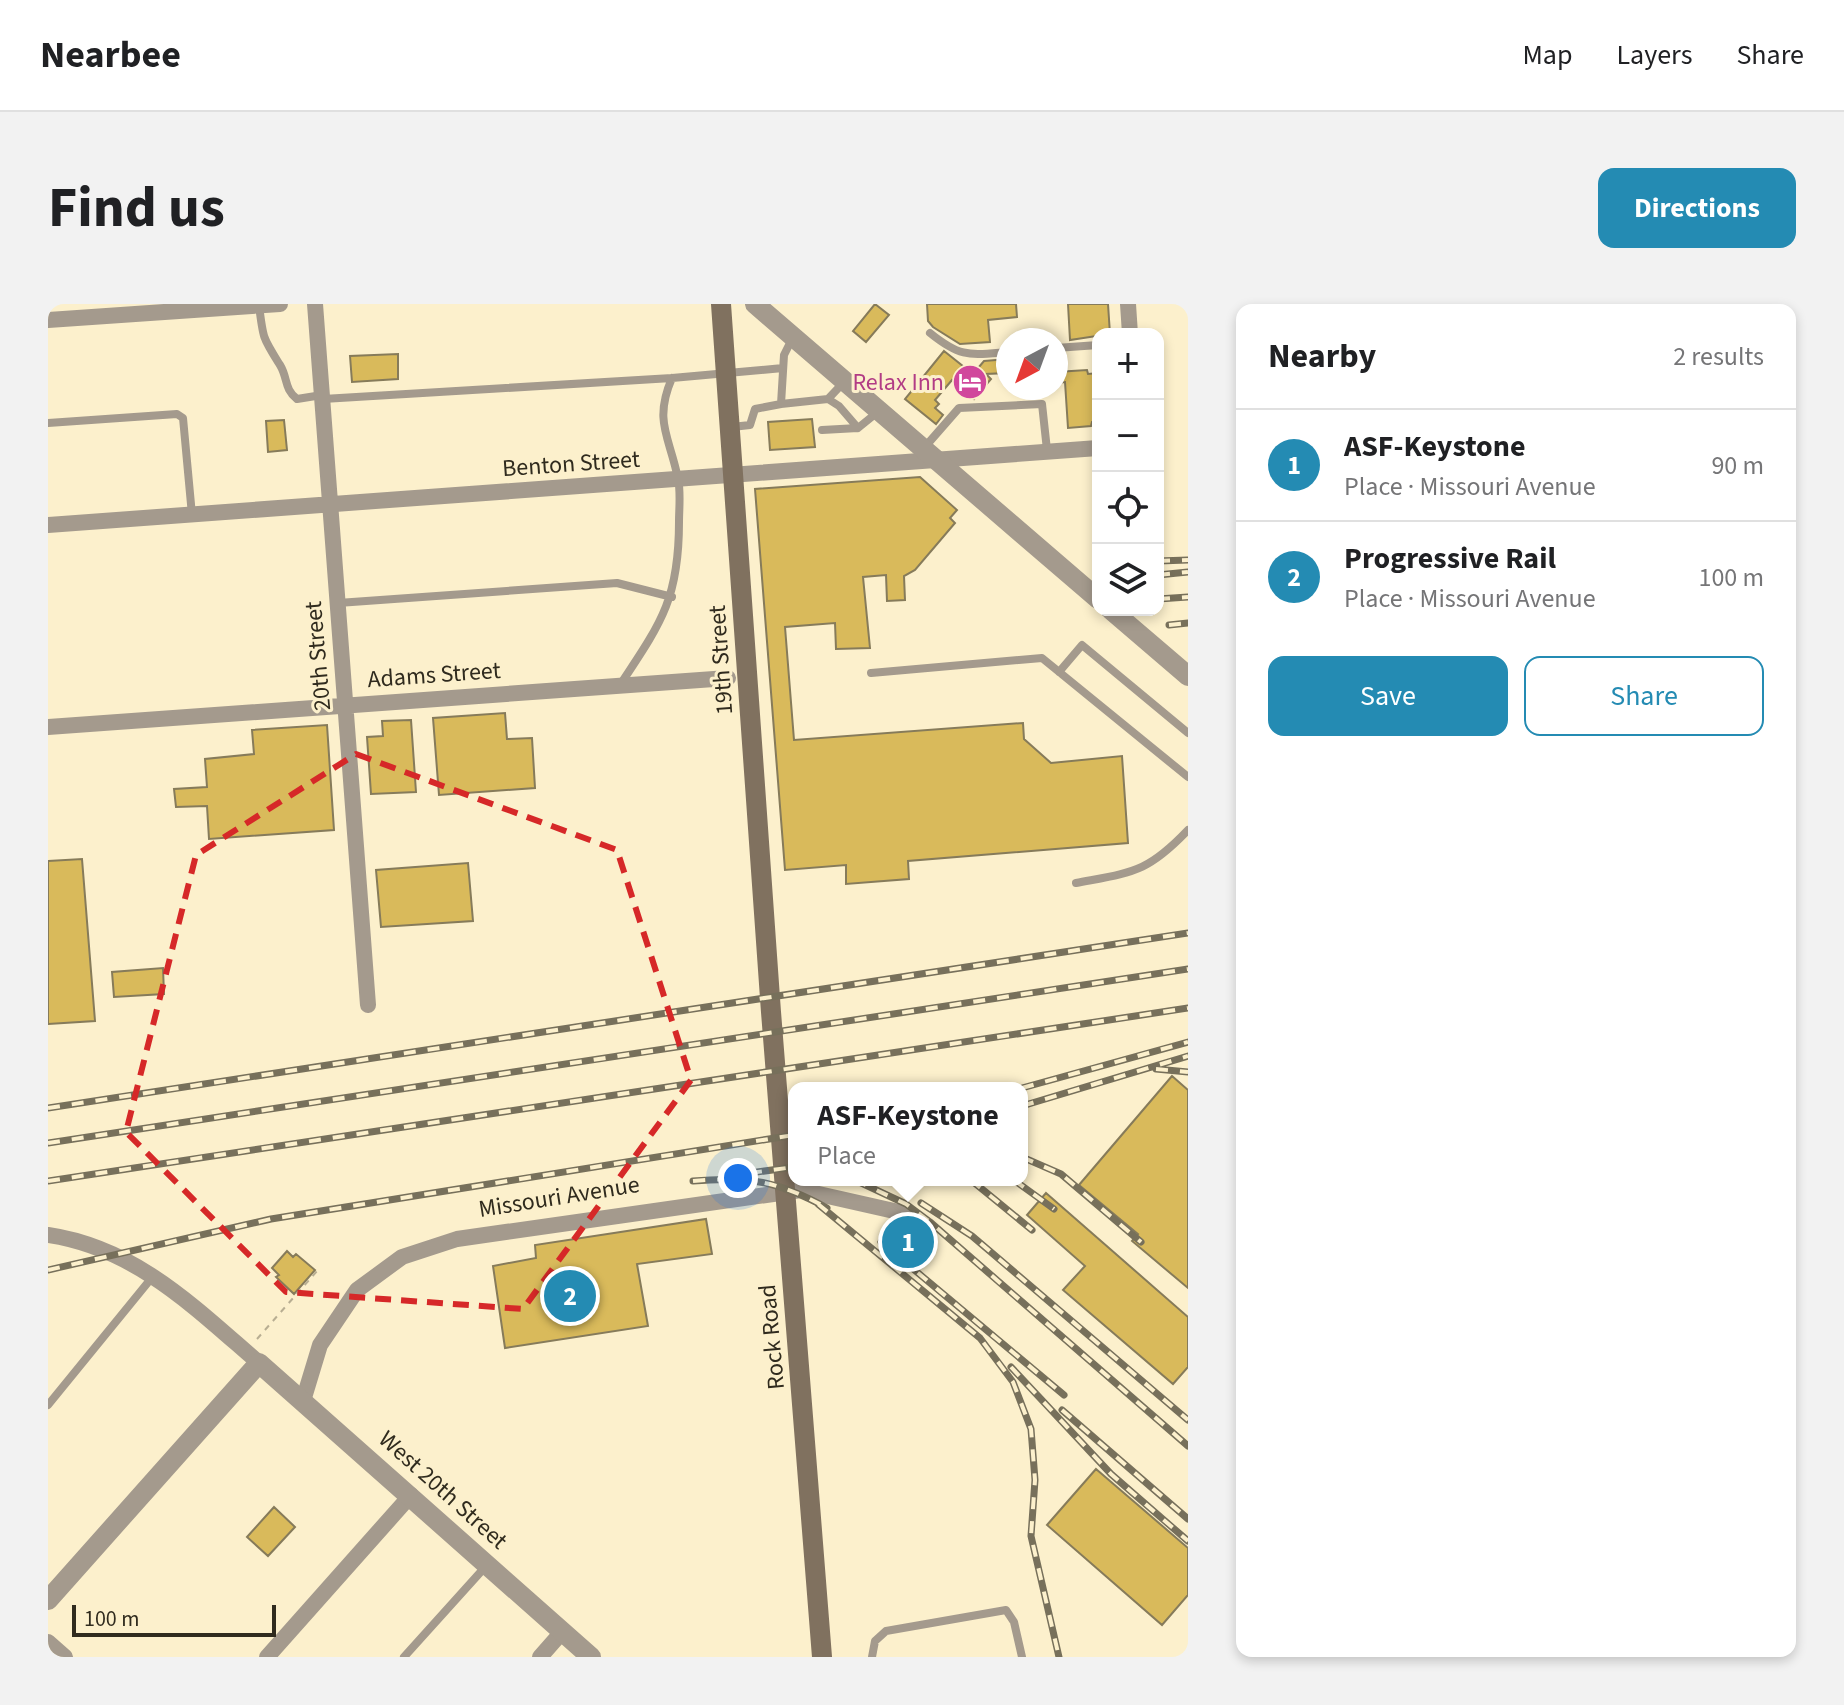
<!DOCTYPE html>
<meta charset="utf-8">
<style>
body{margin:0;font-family:"Source Sans 3",sans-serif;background:#f2f2f2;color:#202124}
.controls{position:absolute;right:24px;top:24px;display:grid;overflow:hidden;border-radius:16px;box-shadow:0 4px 12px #0003}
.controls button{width:72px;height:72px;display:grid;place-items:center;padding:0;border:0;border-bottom:2px solid #e0e0e0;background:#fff;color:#202124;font:40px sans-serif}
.compass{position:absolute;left:948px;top:24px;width:72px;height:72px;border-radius:50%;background:#fff;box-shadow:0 4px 12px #0003;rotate:221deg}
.scale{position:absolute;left:24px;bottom:20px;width:204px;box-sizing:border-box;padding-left:8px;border:4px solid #302b1e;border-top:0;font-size:22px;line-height:28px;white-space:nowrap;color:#302b1e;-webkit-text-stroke:6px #fcf0cc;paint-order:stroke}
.you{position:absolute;left:690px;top:874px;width:28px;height:28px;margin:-20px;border:6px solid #fff;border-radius:50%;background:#1a73e8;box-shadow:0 0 0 12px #1a73e833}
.badge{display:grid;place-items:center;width:52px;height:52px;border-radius:50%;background:#248bb3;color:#fff;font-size:26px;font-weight:700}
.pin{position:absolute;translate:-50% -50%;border:4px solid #fff;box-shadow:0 2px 8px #0006}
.popup{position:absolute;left:740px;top:778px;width:240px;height:104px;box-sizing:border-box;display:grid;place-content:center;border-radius:16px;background:#fff;filter:drop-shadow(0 2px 6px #0005);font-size:26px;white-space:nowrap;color:#757577}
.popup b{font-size:30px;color:#202124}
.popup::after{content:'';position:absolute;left:50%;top:100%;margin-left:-16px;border:16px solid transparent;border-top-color:#fff}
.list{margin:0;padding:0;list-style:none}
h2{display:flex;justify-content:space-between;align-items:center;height:104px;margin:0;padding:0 32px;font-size:34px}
h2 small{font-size:26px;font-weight:400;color:#757577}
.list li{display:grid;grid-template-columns:52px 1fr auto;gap:24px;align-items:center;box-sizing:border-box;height:112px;padding:0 32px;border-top:2px solid #e0e0e0}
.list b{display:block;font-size:30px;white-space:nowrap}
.list p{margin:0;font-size:26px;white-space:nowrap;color:#757577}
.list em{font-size:26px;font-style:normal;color:#757577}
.actions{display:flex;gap:16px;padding:24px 32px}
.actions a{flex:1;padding:18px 0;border:2px solid #248bb3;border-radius:16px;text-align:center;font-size:28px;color:#248bb3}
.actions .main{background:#248bb3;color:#fff}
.icon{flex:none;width:44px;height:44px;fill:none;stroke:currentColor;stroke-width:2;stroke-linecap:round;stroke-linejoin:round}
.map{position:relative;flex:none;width:1140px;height:1353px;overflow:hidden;border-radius:16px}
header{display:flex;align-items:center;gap:48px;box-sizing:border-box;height:112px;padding:0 40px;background:#fff;border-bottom:2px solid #e0e0e0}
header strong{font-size:38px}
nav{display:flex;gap:44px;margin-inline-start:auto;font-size:28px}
.intro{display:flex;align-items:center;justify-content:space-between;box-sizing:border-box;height:192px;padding:0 48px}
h1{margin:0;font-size:56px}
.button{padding:20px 36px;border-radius:16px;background:#248bb3;color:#fff;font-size:28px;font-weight:700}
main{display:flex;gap:48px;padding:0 48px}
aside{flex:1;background:#fff;border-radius:16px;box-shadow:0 4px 12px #0003}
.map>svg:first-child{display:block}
.building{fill:#d9ba5b;stroke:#867b5a;stroke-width:2}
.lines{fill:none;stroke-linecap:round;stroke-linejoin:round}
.path{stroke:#b8ae92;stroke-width:2;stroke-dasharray:6 6;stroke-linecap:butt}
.service{stroke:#a49a8d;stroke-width:8}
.minor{stroke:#a49a8d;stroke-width:16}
.tertiary{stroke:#a49a8d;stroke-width:20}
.secondary{stroke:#80715f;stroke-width:20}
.rail-casing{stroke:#77705b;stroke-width:7}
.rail{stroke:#fcf0cc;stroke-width:4;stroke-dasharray:12;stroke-linecap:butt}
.marked{fill:none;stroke:#d62828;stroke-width:6;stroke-dasharray:16 10;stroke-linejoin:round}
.labels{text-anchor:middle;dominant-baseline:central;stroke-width:6;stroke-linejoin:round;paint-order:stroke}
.hotel-label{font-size:24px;fill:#b23c85;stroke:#fcf0cc;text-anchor:end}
.street-label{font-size:24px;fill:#302b1e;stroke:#fcf0cc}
</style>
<header>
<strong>Nearbee</strong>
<nav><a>Map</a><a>Layers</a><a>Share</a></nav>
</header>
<div class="intro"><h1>Find us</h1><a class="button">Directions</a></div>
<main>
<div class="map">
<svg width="1140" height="1353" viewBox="0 0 1140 1353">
<rect width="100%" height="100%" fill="#fcf0cc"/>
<path class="building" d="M827 0 841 11 818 38 805 27Z
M879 0H968L969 13 940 16 942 38 912 40 885 23 880 17Z
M1020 0H1060L1062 30 1022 36Z
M896 47 925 70 936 57 960 55V69L938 70 943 75 926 95 904 76 887 96 891 100 887 104 895 111 888 120 857 95Z
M350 50V75L304 78 302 52Z
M1039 66 1040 70 1050 69V118H1044L1043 122 1020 124 1017 78 1008 79V68Z
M764 115 767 143 722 146 720 118Z
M236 116 239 146 220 148 218 117Z
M872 173 909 206 902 214 907 219 867 266 856 272 857 296 839 297 838 271 815 273 822 344 788 345 787 319 737 323 746 436 975 419 976 435 1003 459 1074 452 1080 539 860 557 861 575 798 580V561L737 566 707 185Z
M457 409 459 435 484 434 487 484 391 491 385 414Z
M363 416 368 488 323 490 319 433 335 432 334 417Z
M279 421 286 526 161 535 159 502 128 503 126 485 159 483 157 455 206 450 204 426Z
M34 555 47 717 0 720V557Z
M420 559 425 617 333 623 328 566Z
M115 664 116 690 66 693 64 668Z
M1124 772 1140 786V984L1084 937 1090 930 1031 881Z
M998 889 1140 1013V1063L1125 1080 1015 986 1037 962 979 911Z
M658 915 664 950 589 960 600 1022 457 1044 445 962 488 954 487 941Z
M862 925 872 934 857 951 847 942Z
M239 947 245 953 248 950 267 966 246 990 228 973 231 971 224 964Z
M1048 1165 1140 1244V1291L1114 1321 999 1221Z
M226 1203 247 1223 220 1252 199 1233Z"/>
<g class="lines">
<path class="path" d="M209 1035 269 967"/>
<path class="service" d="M211 1C215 35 215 34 232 61 240 74 236 85 249 95L274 91
M882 29C913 54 921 51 960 48
M1008 44 1050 41
M275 95 624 74 735 64
M780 95 791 102 810 124
M733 100 780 95 796 78
M0 119 129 110 135 114 144 211
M684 123 702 121 707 105 733 100 736 51 745 33
M774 126 810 124 831 107
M876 144 911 104 994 100 999 146
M290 299 569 279 624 293
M1011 368 1034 341 1140 429
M823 369 994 354 1140 473
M572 381C613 319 631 295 631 218 631 204 633 188 630 175 622 133 605 118 624 74
M1028 579C1085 568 1099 569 1140 526
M0 1101 106 971
M356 1353 438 1262
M824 1353 827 1337 838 1327 958 1306 966 1318 974 1353"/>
<path class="minor" d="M267 0 320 701
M1080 0 1082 30
M0 16 232 0
M0 221 1050 144
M0 423 680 374
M0 931C88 944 146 1003 211 1059
M255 1097 272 1041 309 986 354 953 409 935 753 886 855 909
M0 1338 17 1353
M219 1353 363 1191
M492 1353 514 1328"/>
<path class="tertiary" d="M707 0 1050 295
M1063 306 1140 372
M0 1296 211 1059 543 1353"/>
<path class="secondary" d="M673 0 723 708 774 1353"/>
<g class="rail-casing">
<path id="rail" d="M1110 257 1140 256
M1110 271 1140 268
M1110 295 1140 293
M1121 321 1140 319
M1108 765 1140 768
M974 784 1140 738
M974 802 1140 752
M0 804 1140 629
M0 839 1140 665
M974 853 1013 870 1093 938
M702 869 746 863
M807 876 858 900 882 918 1140 1142
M923 876 984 926
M966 876 1006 905
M0 877 1140 704
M645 877C701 872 730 877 779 904
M873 899 924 932 1140 1116
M770 900 932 1034 965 1078 983 1125 987 1176 983 1232 1011 1353
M833 938 1016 1091
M0 966 223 915 746 831
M963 1063 1063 1170 1140 1237
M1014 1106 1140 1215"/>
</g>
<use href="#rail" class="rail"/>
</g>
<path class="marked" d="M308 450 569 546 643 776 475 1005 238 988 78 828 148 551Z"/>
<defs>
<g id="hotel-disc" transform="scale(1.8)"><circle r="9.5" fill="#d1479c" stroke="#fcf0cc"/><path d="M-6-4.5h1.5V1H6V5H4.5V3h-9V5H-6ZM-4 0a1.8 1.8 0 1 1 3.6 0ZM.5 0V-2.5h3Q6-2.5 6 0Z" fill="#fff"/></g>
</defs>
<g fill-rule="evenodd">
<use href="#hotel-disc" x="922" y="78"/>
</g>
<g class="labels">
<g class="hotel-label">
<text x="896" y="78">Relax Inn</text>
</g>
<g class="street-label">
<text transform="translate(523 160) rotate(-4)">Benton Street</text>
<text transform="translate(270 352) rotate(-95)">20th Street</text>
<text transform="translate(673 356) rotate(-94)">19th Street</text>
<text transform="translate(386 371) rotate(-4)">Adams Street</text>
<text transform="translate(511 893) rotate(-9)">Missouri Avenue</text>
<text transform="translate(724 1033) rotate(-95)">Rock Road</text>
<text transform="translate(395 1186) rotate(42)">West 20th Street</text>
</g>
</g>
</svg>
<div class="controls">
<button>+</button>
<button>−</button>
<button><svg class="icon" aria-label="locate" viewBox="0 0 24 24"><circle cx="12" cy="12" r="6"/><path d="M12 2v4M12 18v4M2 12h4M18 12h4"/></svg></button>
<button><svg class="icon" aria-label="layers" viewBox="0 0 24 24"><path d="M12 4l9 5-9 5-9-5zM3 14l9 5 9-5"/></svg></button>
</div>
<svg class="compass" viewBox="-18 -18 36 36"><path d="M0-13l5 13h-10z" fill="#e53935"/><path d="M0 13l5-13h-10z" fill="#757577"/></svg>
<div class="scale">100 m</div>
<div class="you"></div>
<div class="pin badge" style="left:860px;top:938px">1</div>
<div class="popup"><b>ASF-Keystone</b>Place</div>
<div class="pin badge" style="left:522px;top:992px">2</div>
</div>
<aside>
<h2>Nearby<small>2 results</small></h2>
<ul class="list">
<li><span class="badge">1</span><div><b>ASF-Keystone</b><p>Place · Missouri Avenue</p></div><em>90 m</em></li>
<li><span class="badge">2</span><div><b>Progressive Rail</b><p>Place · Missouri Avenue</p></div><em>100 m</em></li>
</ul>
<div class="actions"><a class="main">Save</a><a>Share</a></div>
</aside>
</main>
